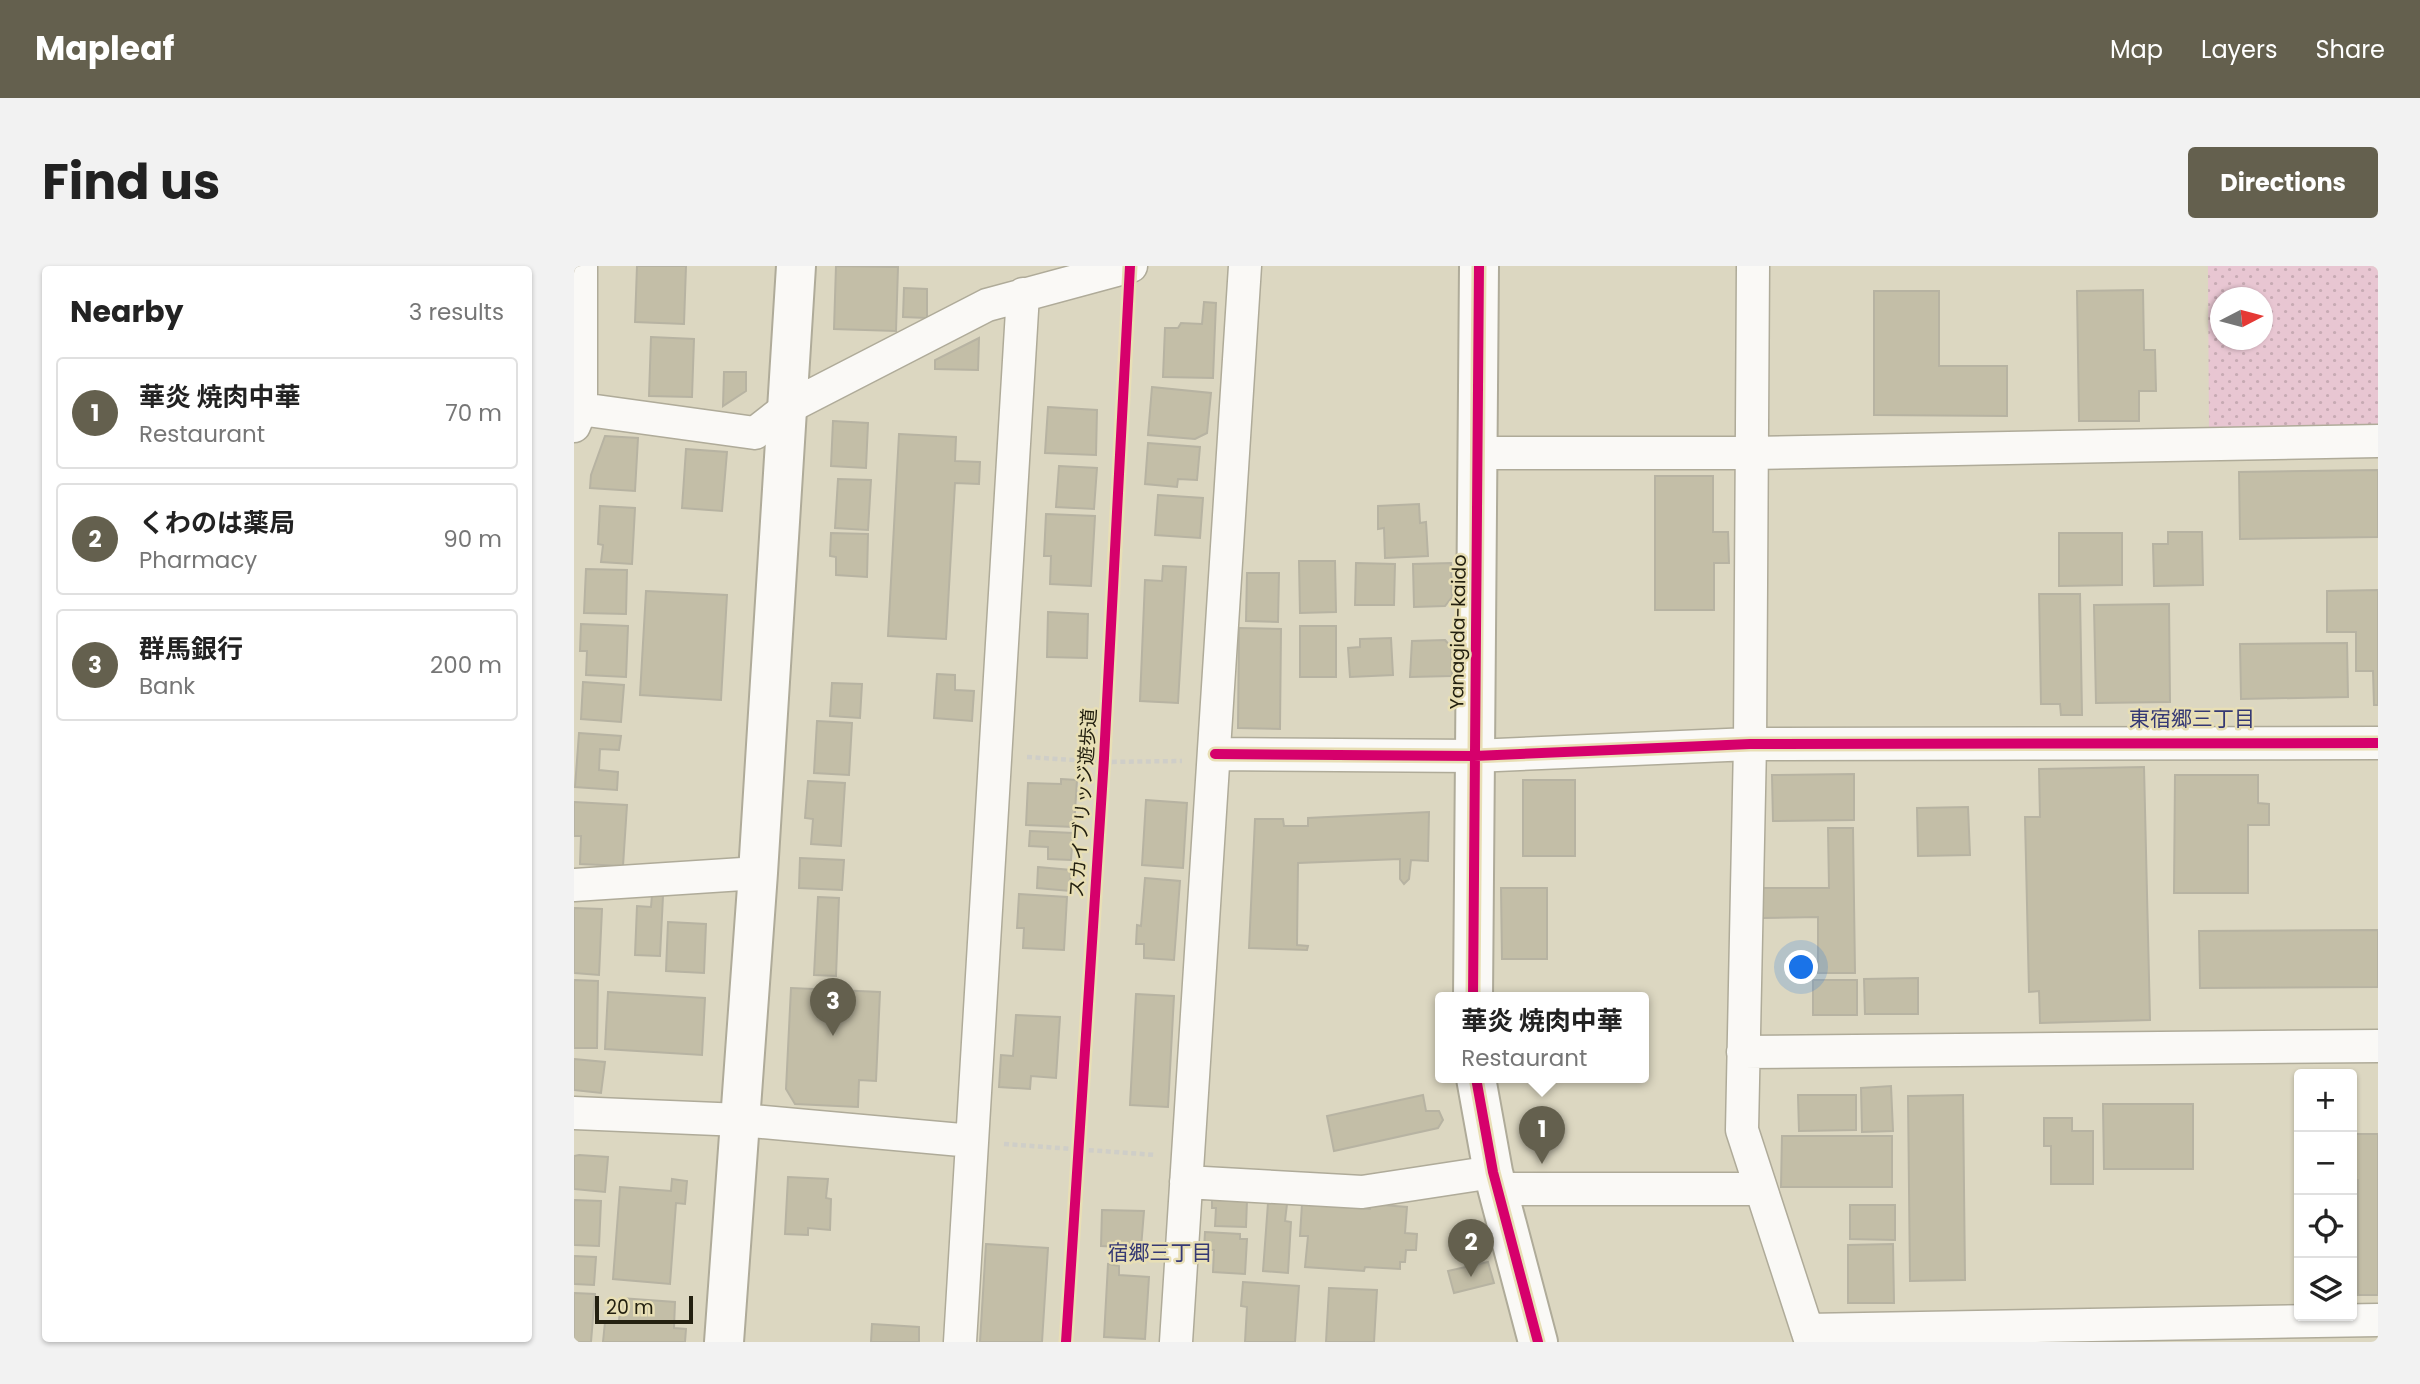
<!DOCTYPE html>
<meta charset="utf-8">
<style>
body{margin:0;font-family:Poppins,"Noto Sans JP",sans-serif;background:#f2f2f2;color:#222}
.controls{position:absolute;right:21px;bottom:21px;display:grid;overflow:hidden;border-radius:7px;box-shadow:0 2px 5px #0004}
.controls button{width:63px;height:63px;display:grid;place-items:center;padding:0;border:0;border-bottom:2px solid #e0e0e0;background:#fff;color:#222;font:35px sans-serif}
.compass{position:absolute;left:1636px;top:21px;width:63px;height:63px;border-radius:50%;background:#fff;box-shadow:0 2px 5px #0004;rotate:84deg}
.scale{position:absolute;left:21px;bottom:18px;width:98px;box-sizing:border-box;padding-left:7px;border:4px solid #232010;border-top:0;font-size:19px;line-height:24px;white-space:nowrap;color:#232010;-webkit-text-stroke:5px #e8dfb5;paint-order:stroke}
.you{position:absolute;left:1228px;top:702px;width:24px;height:24px;margin:-18px;border:5px solid #fff;border-radius:50%;background:#1a73e8;box-shadow:0 0 0 10px #1a73e833}
.badge{display:grid;place-items:center;width:46px;height:46px;border-radius:50%;background:#64604e;color:#fff;font-size:23px;font-weight:700}
.pin{position:absolute;translate:-50% -58px;filter:drop-shadow(0 2px 4px #0008)}
.pin::after{content:'';position:absolute;top:37px;width:24px;height:21px;background:inherit;clip-path:polygon(0 0,100% 0,50% 100%)}
.popup{position:absolute;left:861px;top:726px;width:214px;height:91px;box-sizing:border-box;display:grid;place-content:center;border-radius:7px;background:#fff;filter:drop-shadow(0 2px 5px #0005);font-size:23px;white-space:nowrap;color:#767676}
.popup b{font-size:26px;color:#222}
.popup::after{content:'';position:absolute;left:50%;top:100%;margin-left:-14px;border:14px solid transparent;border-top-color:#fff}
.list{margin:0;padding:0;list-style:none}
h2{display:flex;justify-content:space-between;align-items:center;height:91px;margin:0;padding:0 28px;font-size:30px}
h2 small{font-size:23px;font-weight:400;color:#767676}
.list li{display:grid;grid-template-columns:46px 1fr auto;gap:21px;align-items:center;box-sizing:border-box;height:112px;margin:0 14px 14px;padding:0 14px;border:2px solid #e0e0e0;border-radius:7px}
.list b{display:block;font-size:26px;white-space:nowrap}
.list p{margin:0;font-size:23px;white-space:nowrap;color:#767676}
.list em{font-size:23px;font-style:normal;color:#767676}
.icon{flex:none;width:38px;height:38px;fill:none;stroke:currentColor;stroke-width:2;stroke-linecap:round;stroke-linejoin:round}
.map{position:relative;flex:none;width:1804px;height:1076px;overflow:hidden;border-radius:7px}
header{display:flex;align-items:center;gap:42px;box-sizing:border-box;height:98px;padding:0 35px;background:#64604e;color:#fff}
header strong{font-size:33px}
nav{display:flex;gap:38px;margin-inline-start:auto;font-size:24px}
.intro{display:flex;align-items:center;justify-content:space-between;box-sizing:border-box;height:168px;padding:0 42px}
h1{margin:0;font-size:49px}
.button{padding:18px 32px;border-radius:7px;background:#64604e;color:#fff;font-size:24px;font-weight:700}
main{display:flex;gap:42px;padding:0 42px}
aside{flex:1;background:#fff;border-radius:7px;box-shadow:0 2px 5px #0004}
.map>svg:first-child{display:block}
.park{fill:url(#park-dots);fill-rule:evenodd}
.building{fill:#c3bea7;stroke:#b7b3a2;stroke-width:2}
.lines{fill:none;stroke-linecap:round;stroke-linejoin:round}
.minor-casing{stroke:#afab99;stroke-width:35}
.tertiary-casing{stroke:#afab99;stroke-width:42}
.path{stroke:#cfcec8;stroke-width:4.5;stroke-dasharray:5 3.5;stroke-linecap:butt}
.minor{stroke:#faf9f6;stroke-width:32}
.tertiary{stroke:#faf9f6;stroke-width:38}
.cycleway-casing{stroke:#e8dfb5;stroke-width:15}
.cycleway{stroke:#d6006c;stroke-width:10}
.labels{text-anchor:middle;dominant-baseline:central;stroke-width:5;stroke-linejoin:round;paint-order:stroke}
.street-label{font-size:19px;fill:#232010;stroke:#e8dfb5}
.neighbourhood-label{font-size:21px;fill:#353974;stroke:#e8dfb5}
</style>
<header>
<strong>Mapleaf</strong>
<nav><a>Map</a><a>Layers</a><a>Share</a></nav>
</header>
<div class="intro"><h1>Find us</h1><a class="button">Directions</a></div>
<main>
<aside>
<h2>Nearby<small>3 results</small></h2>
<ul class="list">
<li><span class="badge">1</span><div><b>華炎 焼肉中華</b><p>Restaurant</p></div><em>70 m</em></li>
<li><span class="badge">2</span><div><b>くわのは薬局</b><p>Pharmacy</p></div><em>90 m</em></li>
<li><span class="badge">3</span><div><b>群馬銀行</b><p>Bank</p></div><em>200 m</em></li>
</ul>
</aside>
<div class="map">
<svg width="1804" height="1076" viewBox="0 0 1804 1076">
<defs>
<pattern id="park-dots" width="8" height="8" patternUnits="userSpaceOnUse" patternTransform="scale(1.75)"><rect width="8" height="8" fill="#e8c6d2"/><path d="M2 2h.1M6 6h.1" fill="none" stroke="#c7aab3" stroke-width="1.8" stroke-linecap="round"/></pattern>
</defs>
<rect width="100%" height="100%" fill="#dcd7c1"/>
<path class="park" d="M1634 0H1804V160L1635 164ZM1646 32H1688V74H1646Z"/>
<path class="building" d="M63 0H112L110 58 61 56Z
M262 0 324 1 322 65 260 63Z
M330 22 353 23V52L329 51Z
M1569 24 1570 84H1581L1582 125H1565V155H1505L1503 25Z
M1300 25H1365V100H1433V150L1300 149Z
M630 36 642 37 639 112 589 111 591 62H604L607 57 628 58Z
M77 71 120 73 118 131 75 130Z
M405 72 404 104 361 103V94Z
M150 106H172V125L149 140Z
M578 121 637 127 633 167 621 173 574 169Z
M474 141 523 144 522 189 471 187Z
M259 155 294 157 292 202 257 200Z
M325 168 382 171 381 195 406 196 405 218 381 217 372 373 314 370Z
M31 170 64 172 61 225 16 222 17 209Z
M574 177 626 181 623 214 604 213 603 221 571 218Z
M112 183 153 186 148 245 108 242Z
M485 200 523 202 520 243 482 241Z
M1804 204V271L1666 273 1665 206Z
M1081 210H1139V266H1154L1155 297H1140V344H1081Z
M264 213 297 214 294 264 261 262Z
M584 229 629 232 626 272 581 269Z
M845 238 846 257 852 256 854 290 811 292 810 262 804 263V240Z
M26 240 61 242 58 298 27 296 29 279 24 278Z
M472 248 521 250 517 320 476 318 477 290H470Z
M1594 266H1628L1629 319 1580 320 1579 278H1594Z
M257 267 294 268 293 311 262 309V291L256 290Z
M1485 267H1548V319L1485 320Z
M725 295H761L762 346 726 347Z
M782 297 821 298 820 339H781Z
M877 297 878 331 871 340 840 341 839 298Z
M589 300 612 301 604 437 566 435 571 314 588 315Z
M12 303 53 304 52 348 10 347Z
M673 307H705L704 356 672 355Z
M1804 324V439H1800L1799 405H1782V366H1753V325Z
M72 325 153 329 147 434 66 429Z
M1465 328H1506L1508 449H1487L1486 438H1467Z
M1595 338 1596 436 1522 437 1520 339Z
M474 346 514 348 513 392 473 391Z
M7 358 54 360 52 411 12 409 13 385H6Z
M726 360H762V411H726Z
M665 362 707 363 706 463 664 462Z
M817 372 819 409 776 411 774 382 786 381V373Z
M871 374 877 381 878 410 836 411 838 375Z
M1773 377 1774 431 1667 433 1666 378Z
M363 408 381 409V424L400 425 398 455 360 452Z
M9 416 50 419 47 456 7 453Z
M258 417 288 418 286 452 256 450Z
M243 455 278 457 275 509 240 507Z
M5 467 47 470 45 484 26 483 25 504 44 506 43 524 1 521Z
M1570 501 1576 754 1466 757 1465 725 1455 726 1451 551H1466L1465 503Z
M1280 508V554L1199 555 1198 509Z
M1601 509H1684V537L1695 538V559H1674V627H1600Z
M487 513 503 514 500 561 452 559 454 517 487 518Z
M949 514H1001V590H949Z
M234 515 271 517 267 580 237 578 239 553 231 552Z
M572 534 613 537 609 602 568 599Z
M0 536 53 539 49 600 6 598 7 570H0Z
M1394 541 1396 589 1344 590 1343 542Z
M855 546 854 595 837 594 835 613 830 618 826 613V593L724 597 723 679 734 680 733 684 675 682 681 553H709L710 560H734V552Z
M1254 562H1279L1281 707H1244V651L1189 652V622H1255Z
M456 565 499 567 497 594 474 593V581L455 580Z
M226 592 270 594 268 624 225 622Z
M464 601 497 604 496 625 463 622Z
M571 612 606 615 600 694 570 692V678H562L563 659 567 660Z
M927 622H973V693H928Z
M445 628 493 631 490 684 449 682 450 662H443Z
M78 629 89 630 86 690 61 689 63 640 77 641Z
M244 631 265 632 262 710 240 709Z
M0 642 28 643 25 709 0 707Z
M94 656 132 658 130 707 92 705Z
M1804 664V721L1626 722 1625 665Z
M1344 712V748H1291L1290 713Z
M0 714 24 715 23 782H0Z
M1239 714H1283V749H1239Z
M217 722 306 726 302 815 285 814 284 841 221 838 212 823Z
M34 726 131 732 128 789 31 783Z
M562 728 600 730 594 841 556 839Z
M442 749 486 751 482 812 457 810 456 823 425 821 427 789 439 790Z
M0 793 31 796 27 827 0 824Z
M1317 820 1319 865 1288 866 1287 822Z
M849 829 852 845H865L869 854 864 862 760 885 753 850Z
M1224 829H1282V864L1225 865Z
M1389 829 1391 1014 1336 1015 1334 830Z
M1529 838H1619V903H1530Z
M1470 852H1498V865H1519V918H1477V880H1470Z
M1778 868H1804V1029H1784V914H1778Z
M1208 870H1318V921H1207Z
M5 889 34 891 31 926 0 923V890Z
M214 911 254 913 252 932 257 933 256 964 234 962V969L211 968Z
M98 913 113 915 111 938 102 937 96 1018 39 1013 46 921 97 925Z
M638 933 673 934 672 961 641 960 642 942H638Z
M0 934 27 935 25 980 0 979Z
M694 937 713 938 711 955 717 956 714 1007 689 1005Z
M728 938 796 943V938L833 941 831 967 843 968 842 984H832L831 996H826V1003L791 1001 790 1005 731 1001 734 970H726Z
M1276 939H1321V974L1276 973Z
M528 944 570 945 567 982 527 980Z
M631 966 666 968V973H673L671 1008 639 1006 640 984H630Z
M412 978 474 982 468 1076H406Z
M1319 978 1320 1037H1274V979Z
M0 990 22 991 20 1019 0 1018Z
M914 996 920 1017 880 1027 874 1005Z
M534 998 545 1000V1009L575 1011 571 1073 530 1071Z
M669 1016 725 1020 721 1076H671L673 1041 667 1040Z
M755 1022 803 1024 800 1076H752Z
M0 1027 21 1028 17 1076H0Z
M46 1032 101 1036 100 1062 112 1063 111 1076H29L31 1056 45 1057Z
M298 1058 345 1061V1076H297Z"/>
<g class="lines">
<g class="minor-casing">
<path id="minor" d="M1179 0 1176 478 1168 864 1237 1076
M0 142 181 167 213 142 413 39 557 0
M0 160 7 143V0
M903 187H1177L1804 175
M641 488 900 490 1176 478 1804 477
M0 619 184 607
M1169 786 1804 780
M0 847 167 854 398 875
M612 916 788 926 919 906
M926 923H1187
M1233 1064 1804 1054
M386 1076 449 28
M602 1076 671 0"/>
</g>
<g class="tertiary-casing">
<path id="tertiary" d="M899 732 905 0
M902 812 919 906 964 1076
M150 1076 184 607 222 0"/>
</g>
<path class="path" d="M453 491 529 496 608 495
M430 878 582 889"/>
<use href="#minor" class="minor"/>
<use href="#tertiary" class="tertiary"/>
<g class="cycleway-casing">
<path id="cycleway" d="M641 488 900 490 1176 478 1804 477
M899 732 905 0
M902 812 919 906 964 1076
M492 1076 530 492 556 0"/>
</g>
<use href="#cycleway" class="cycleway"/>
</g>
<g class="labels">
<g class="street-label">
<text transform="translate(884 366) rotate(-89)">Yanagida-kaido</text>
<text transform="translate(509 537) rotate(-86)">スカイブリッジ遊歩道</text>
</g>
<g class="neighbourhood-label">
<text x="1618" y="452">東宿郷三丁目</text>
<text x="586" y="986">宿郷三丁目</text>
</g>
</g>
</svg>
<div class="controls">
<button>+</button>
<button>−</button>
<button><svg class="icon" aria-label="locate" viewBox="0 0 24 24"><circle cx="12" cy="12" r="6"/><path d="M12 2v4M12 18v4M2 12h4M18 12h4"/></svg></button>
<button><svg class="icon" aria-label="layers" viewBox="0 0 24 24"><path d="M12 4l9 5-9 5-9-5zM3 14l9 5 9-5"/></svg></button>
</div>
<svg class="compass" viewBox="-18 -18 36 36"><path d="M0-13l5 13h-10z" fill="#e53935"/><path d="M0 13l5-13h-10z" fill="#767676"/></svg>
<div class="scale">20 m</div>
<div class="you"></div>
<div class="pin badge" style="left:968px;top:898px">1</div>
<div class="popup"><b>華炎 焼肉中華</b>Restaurant</div>
<div class="pin badge" style="left:897px;top:1011px">2</div>
<div class="pin badge" style="left:259px;top:770px">3</div>
</div>
</main>
